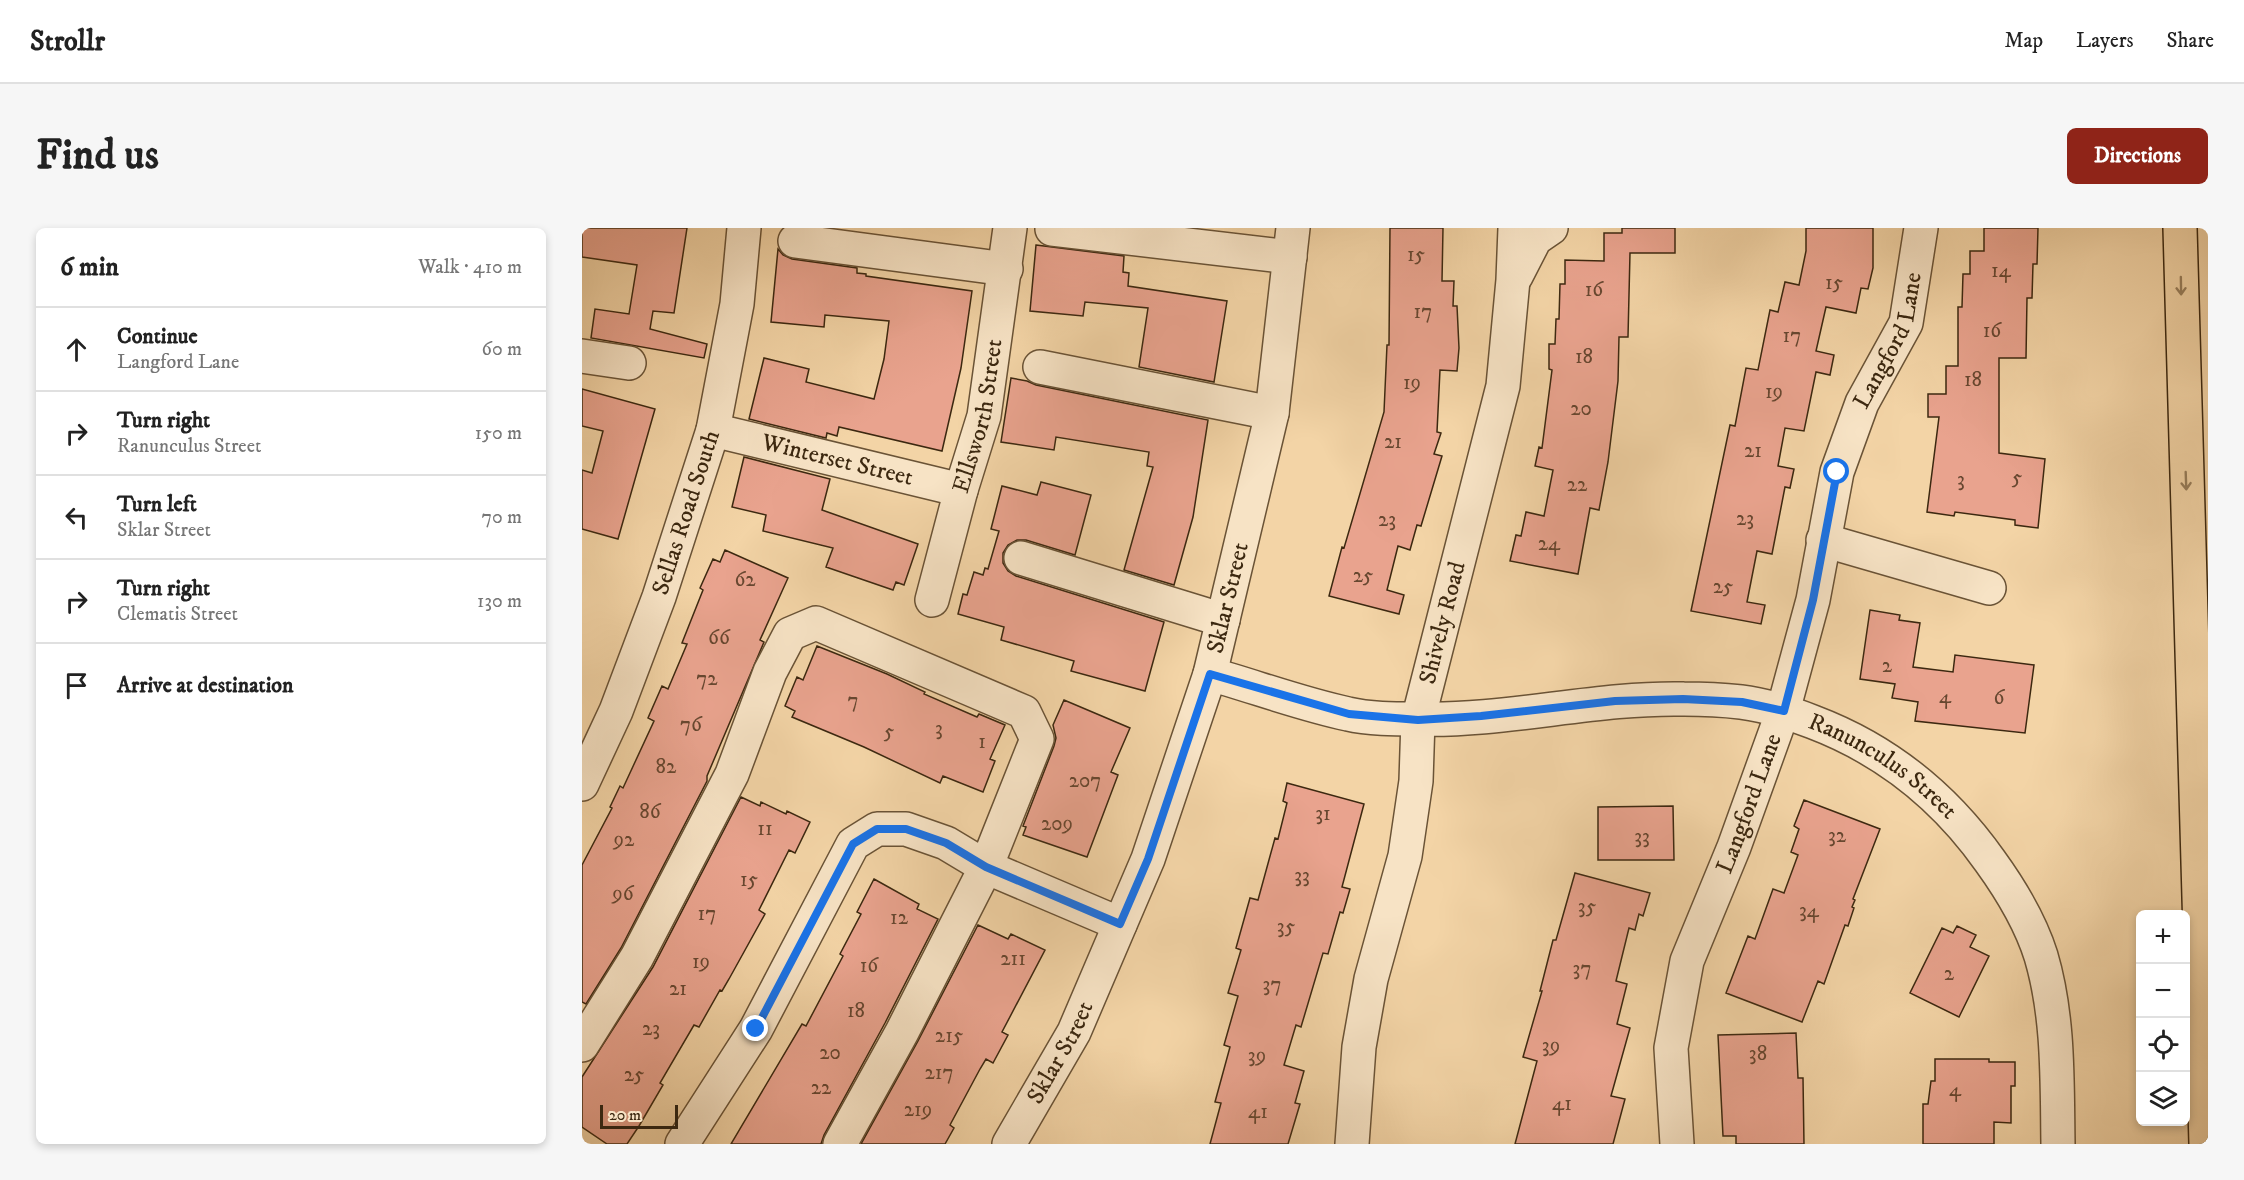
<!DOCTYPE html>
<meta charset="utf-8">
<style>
body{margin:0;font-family:"IM FELL DW Pica",serif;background:#f6f6f6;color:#222}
.controls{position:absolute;right:18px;bottom:18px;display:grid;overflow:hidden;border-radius:9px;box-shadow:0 3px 9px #0003}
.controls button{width:54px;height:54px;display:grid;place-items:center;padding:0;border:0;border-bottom:2px solid #e0e0e0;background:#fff;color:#222;font:30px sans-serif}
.scale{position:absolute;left:18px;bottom:15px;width:78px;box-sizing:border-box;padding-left:6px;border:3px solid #3c2810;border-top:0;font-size:16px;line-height:21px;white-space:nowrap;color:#3c2810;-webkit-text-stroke:4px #f7e3c5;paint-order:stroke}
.stop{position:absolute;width:18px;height:18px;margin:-14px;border:4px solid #1a73e8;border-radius:50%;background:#fff}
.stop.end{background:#1a73e8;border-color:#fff;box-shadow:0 2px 6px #0008}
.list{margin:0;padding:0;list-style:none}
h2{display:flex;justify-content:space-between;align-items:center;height:78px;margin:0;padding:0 24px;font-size:26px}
h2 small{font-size:20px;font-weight:400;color:#767676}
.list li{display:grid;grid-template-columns:39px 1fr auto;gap:18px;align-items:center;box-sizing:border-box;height:84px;padding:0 24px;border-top:2px solid #e0e0e0}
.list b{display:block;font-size:22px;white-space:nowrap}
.list p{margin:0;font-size:20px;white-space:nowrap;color:#767676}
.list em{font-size:20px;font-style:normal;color:#767676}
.icon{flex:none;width:33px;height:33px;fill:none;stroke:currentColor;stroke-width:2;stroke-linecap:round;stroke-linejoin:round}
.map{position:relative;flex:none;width:1626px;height:916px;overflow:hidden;border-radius:9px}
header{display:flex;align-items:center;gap:36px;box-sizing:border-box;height:84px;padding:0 30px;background:#fff;border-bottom:2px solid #e0e0e0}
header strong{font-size:28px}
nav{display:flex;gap:33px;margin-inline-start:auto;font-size:21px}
.intro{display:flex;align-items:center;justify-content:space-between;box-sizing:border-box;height:144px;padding:0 36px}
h1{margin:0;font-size:42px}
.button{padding:15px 27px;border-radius:9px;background:#8f2418;color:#fff;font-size:21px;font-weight:700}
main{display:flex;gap:36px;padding:0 36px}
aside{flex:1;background:#fff;border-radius:9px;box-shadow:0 3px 9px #0003}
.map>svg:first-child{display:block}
.building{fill:#e9a38e;stroke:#3c2810;stroke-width:1.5}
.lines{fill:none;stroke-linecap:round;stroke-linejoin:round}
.minor-casing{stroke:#6a5336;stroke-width:36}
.major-casing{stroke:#3c2810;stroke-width:36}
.minor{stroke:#f7e3c5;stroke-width:33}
.major{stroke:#f3d4a6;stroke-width:33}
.oneway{stroke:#987e5b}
.route{stroke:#1a73e8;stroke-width:8}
.labels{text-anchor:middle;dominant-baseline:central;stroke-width:5;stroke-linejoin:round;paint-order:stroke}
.number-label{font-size:21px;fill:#674730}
.street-label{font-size:24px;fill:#3c2810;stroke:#f7e3c5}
</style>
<header>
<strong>Strollr</strong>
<nav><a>Map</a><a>Layers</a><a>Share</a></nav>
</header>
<div class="intro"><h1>Find us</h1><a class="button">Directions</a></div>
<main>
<aside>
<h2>6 min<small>Walk · 410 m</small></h2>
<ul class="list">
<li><svg class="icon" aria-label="ahead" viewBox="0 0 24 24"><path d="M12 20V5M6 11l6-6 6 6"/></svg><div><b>Continue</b><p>Langford Lane</p></div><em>60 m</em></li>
<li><svg class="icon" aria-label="right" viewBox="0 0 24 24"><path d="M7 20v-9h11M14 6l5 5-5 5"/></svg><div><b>Turn right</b><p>Ranunculus Street</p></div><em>150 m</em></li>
<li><svg class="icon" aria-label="left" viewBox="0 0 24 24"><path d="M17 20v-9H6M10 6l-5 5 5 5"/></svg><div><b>Turn left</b><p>Sklar Street</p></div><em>70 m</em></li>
<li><svg class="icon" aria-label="right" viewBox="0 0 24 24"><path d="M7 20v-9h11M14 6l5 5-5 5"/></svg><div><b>Turn right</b><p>Clematis Street</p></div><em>130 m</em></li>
<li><svg class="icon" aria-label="arrive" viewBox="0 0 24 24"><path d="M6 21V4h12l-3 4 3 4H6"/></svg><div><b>Arrive at destination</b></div></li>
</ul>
</aside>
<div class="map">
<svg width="1626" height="916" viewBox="0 0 1626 916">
<rect width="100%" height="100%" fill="#f3d4a6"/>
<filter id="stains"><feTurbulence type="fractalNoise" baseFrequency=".00333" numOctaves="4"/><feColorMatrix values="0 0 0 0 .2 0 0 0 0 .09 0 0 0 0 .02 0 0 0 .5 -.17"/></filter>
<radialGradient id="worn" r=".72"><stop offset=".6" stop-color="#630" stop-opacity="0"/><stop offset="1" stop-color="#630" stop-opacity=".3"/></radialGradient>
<path class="building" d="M0 0H105L92 85 71 83 68 101 125 116 122 130 9 110 13 81 47 86 55 37 0 29Z
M808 0H861L860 53H872L871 78H875L877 120 875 143 858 142 855 204 859 205 852 226 860 228 839 298 835 297 828 322 816 318 805 362 822 367 817 386 747 368 760 319 762 320 802 184 805 117H807Z
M1040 0H1093V25H1048L1046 109H1037L1036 153 1026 234 1017 282 1008 280 996 346 928 333 934 307 939 308 944 284 962 288 971 242 953 238 957 219 960 220 970 142 967 141V116H973L974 91H977L978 56H983V32L1022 33V5H1040Z
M1224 0H1291V40L1286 61 1279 60 1274 85 1244 79 1234 123 1252 127 1248 147 1234 144 1222 203 1203 200 1196 238 1212 241 1208 260 1203 259 1190 326 1175 323 1165 374 1183 377 1179 396 1109 383 1148 197 1153 198 1164 140 1176 142 1188 82 1196 84 1203 54 1217 57 1224 23Z
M1402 0H1456L1455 36H1451L1450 70H1445L1444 130H1417V225L1463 231 1456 300 1433 297V292L1373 284 1372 288 1345 284 1357 189H1346V166H1364V138H1376V79H1380L1381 46H1388V23H1402Z
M454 17 542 28 541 44 547 45 546 58 645 73 632 154 557 139 566 80 503 74 501 88 448 83Z
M196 21 201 27 210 31 275 40V45L284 46V48L390 63 379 140 360 223 257 199 255 208 245 205 244 210 167 191 182 130 227 141 224 154 292 171 302 131 307 93 243 87 242 99 189 94Z
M429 150 445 153 454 157 626 192 611 289 592 357 542 342 571 239 565 238 567 224 474 209 472 222 419 214Z
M0 161 73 181 36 311 0 301V242L10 245 21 203 0 198Z
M162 229 248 251 240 282 336 316 322 357 314 354 311 362 244 339 251 320 181 303 184 287 150 279Z
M459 254 509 267 493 327 444 312H435L426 317 421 325V335L426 343 434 348 582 394 563 463 489 443 492 433 419 412 422 399 376 386 381 366 385 367 392 344 401 347 403 340 406 341 417 303 409 301 420 258 455 267Z
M143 322 206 350 178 412 182 414 125 548V553L39 720 4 776 0 774V637L30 580 28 579 38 558 41 560 72 493 66 490 80 458 86 461 105 416 100 415 121 362 118 360 131 331 138 334Z
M1288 382 1318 387 1317 392 1338 395 1331 439 1371 444 1373 427 1452 437 1443 505 1333 493 1336 474 1310 470 1313 456 1278 451Z
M235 418 305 446 343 464 342 466 395 489 397 486 423 497 408 531 413 533 401 564 361 548 358 555 282 519 210 489 213 483 203 478 215 449 221 452Z
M482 472 548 500 529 544 536 547 505 629 441 607 444 599 441 598 472 518 474 510 471 497Z
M705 555 782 576 760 659 768 661 761 685 758 684 746 726 741 725 719 799 714 797 702 837 722 843 713 875 718 876 706 916H628L639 875 633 874 648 819 642 817 656 768 646 765 659 722 654 720 668 670 676 672 693 610 696 611 705 575 701 573Z
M159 569 178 578 179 574 204 586 205 583 228 594 213 625 207 622 177 682 183 686 147 751 140 763 138 762 117 799 112 797 78 855 81 857 57 898 45 916H25L0 899V849L71 739Z
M1222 572 1298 601 1271 671 1273 672 1270 679 1272 680 1266 698 1263 697 1242 756 1236 753 1220 794 1144 765 1166 708 1173 711 1191 661 1202 665 1216 627 1209 624 1217 601 1212 598Z
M1091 578 1092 632H1016V579Z
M993 645 1068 665 1061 688 1057 686 1053 702 1047 700 1034 753 1045 756 1035 796 1048 800 1029 868 1043 871 1031 916H933L955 833 941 829 960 763H958L971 712H974Z
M292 651 337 676 335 681 356 691 303 795 242 907 239 916H149L220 796 224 798 261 728 258 726 279 686 275 684Z
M396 697 426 711 429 706 463 722 420 804 426 807 411 835 404 831 398 841 368 897 372 900 363 916H279L336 813Z
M1375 698 1394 707 1388 719 1407 728 1377 789 1328 765 1360 700 1371 705Z
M1214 805 1216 850H1221L1222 916H1154V908H1141L1136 807Z
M1353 831H1407V834H1433V858H1429V895L1412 894V916H1341V876H1346L1349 853H1353Z"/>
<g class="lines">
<g class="minor-casing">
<g id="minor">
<path d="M470 1 708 29"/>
<path d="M213 13 424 41"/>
<path d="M934 48 953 11 969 0"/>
<path d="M0 128 47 135"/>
<path d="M458 139 690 185"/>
<path id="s1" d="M131 202 379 262"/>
<path d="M1241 312 1407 360"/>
<path d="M439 330 641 392"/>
<path id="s2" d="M350 372 379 262 402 188 428 0"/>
<path id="s3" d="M628 446C674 459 719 476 766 486 787 491 812 491 834 491 924 494 1012 469 1102 471 1121 471 1141 472 1159 474 1184 477 1208 485 1231 494 1305 522 1362 568 1408 633 1429 662 1448 693 1459 728 1477 789 1475 853 1476 916"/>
<path id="s4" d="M0 556 34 483 77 369 131 202 155 76 162 0"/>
<path d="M0 817 55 729 150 546 188 444 208 406 234 395 442 484 455 511 404 639 320 804 258 916"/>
<path d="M100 916 174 801 271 616 295 601H324L364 615 404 639 538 696"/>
<path id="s5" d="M427 916 492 804 566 631 628 446 690 185 711 0"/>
<path id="s6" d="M770 916 777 819 789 751 823 628 834 553 836 492 921 158 931 52 933 0"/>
<path id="s7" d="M1095 916 1089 820 1105 733 1152 619 1201 483 1231 372 1255 244 1280 175 1324 95 1339 0"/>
</g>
</g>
<g class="major-casing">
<path id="major" d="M1598 0 1624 916"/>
</g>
<use href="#minor" class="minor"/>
<use href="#major" class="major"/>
</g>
<defs><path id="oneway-shaft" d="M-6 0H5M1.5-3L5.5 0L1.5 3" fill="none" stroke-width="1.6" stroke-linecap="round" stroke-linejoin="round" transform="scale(1.5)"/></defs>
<g class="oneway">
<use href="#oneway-shaft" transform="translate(1599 58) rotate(89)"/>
<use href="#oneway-shaft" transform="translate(1604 253) rotate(88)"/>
</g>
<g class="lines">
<path class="route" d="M174 801 271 616 295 601H324L364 615 404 639 538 696 566 631 628 446 767 486 836 492 899 488 1033 473 1101 471 1160 474 1202 483 1231 372 1255 244"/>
</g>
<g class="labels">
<g class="number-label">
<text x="834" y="27">15</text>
<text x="1419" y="43">14</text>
<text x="1252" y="55">15</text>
<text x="1012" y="62">16</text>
<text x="841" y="84">17</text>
<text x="1410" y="103">16</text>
<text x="1210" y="108">17</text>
<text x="1002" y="129">18</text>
<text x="1391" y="152">18</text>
<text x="830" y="155">19</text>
<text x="1192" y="164">19</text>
<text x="999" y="181">20</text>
<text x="811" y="214">21</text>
<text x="1171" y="223">21</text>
<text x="1435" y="250">5</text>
<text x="1379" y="252">3</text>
<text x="995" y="257">22</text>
<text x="1163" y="291">23</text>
<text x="805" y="292">23</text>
<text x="967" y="316">24</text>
<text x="781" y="348">25</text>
<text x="163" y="352">62</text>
<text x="1141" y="359">25</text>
<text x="137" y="410">66</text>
<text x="1305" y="438">2</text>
<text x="125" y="451">72</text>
<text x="1363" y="469">4</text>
<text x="1417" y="470">6</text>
<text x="271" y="473">7</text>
<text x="109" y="497">76</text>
<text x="357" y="501">3</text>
<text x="307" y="504">5</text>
<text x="400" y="514">1</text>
<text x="84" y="539">82</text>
<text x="503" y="553">207</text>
<text x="68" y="584">86</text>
<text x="741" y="586">31</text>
<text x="475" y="596">209</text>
<text x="183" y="601">11</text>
<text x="1255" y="608">32</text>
<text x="1060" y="609">33</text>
<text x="42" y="612">92</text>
<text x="720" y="648">33</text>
<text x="167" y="652">15</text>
<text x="41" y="666">96</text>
<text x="1005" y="679">35</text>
<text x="1227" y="683">34</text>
<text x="125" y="686">17</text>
<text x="317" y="690">12</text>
<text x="704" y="699">35</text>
<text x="431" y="731">211</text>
<text x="119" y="734">19</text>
<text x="287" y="738">16</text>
<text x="1000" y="741">37</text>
<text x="1367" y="746">2</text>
<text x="690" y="757">37</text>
<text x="96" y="761">21</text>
<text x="274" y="783">18</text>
<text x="69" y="801">23</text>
<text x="367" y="808">215</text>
<text x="969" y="818">39</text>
<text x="248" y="825">20</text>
<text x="1176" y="826">38</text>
<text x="675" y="828">39</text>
<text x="357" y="845">217</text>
<text x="52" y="847">25</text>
<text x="239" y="860">22</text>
<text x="1373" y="862">4</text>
<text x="980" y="876">41</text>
<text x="336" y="882">219</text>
<text x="676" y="884">41</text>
</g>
<g class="street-label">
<text stroke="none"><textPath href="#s7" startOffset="840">Langford Lane</textPath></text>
<text stroke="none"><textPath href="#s2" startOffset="190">Ellsworth Street</textPath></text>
<text stroke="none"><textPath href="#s1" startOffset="128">Winterset Street</textPath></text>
<text stroke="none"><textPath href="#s4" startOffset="291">Sellas Road South</textPath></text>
<text stroke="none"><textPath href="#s5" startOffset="591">Sklar Street</textPath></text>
<text stroke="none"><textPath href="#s6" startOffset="531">Shively Road</textPath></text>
<text stroke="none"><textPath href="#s3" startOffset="696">Ranunculus Street</textPath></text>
<text stroke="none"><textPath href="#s7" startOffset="354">Langford Lane</textPath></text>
<text stroke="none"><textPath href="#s5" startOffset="105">Sklar Street</textPath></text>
</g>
</g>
<rect width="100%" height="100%" filter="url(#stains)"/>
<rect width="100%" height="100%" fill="url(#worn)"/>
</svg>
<div class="controls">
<button>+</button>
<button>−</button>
<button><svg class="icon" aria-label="locate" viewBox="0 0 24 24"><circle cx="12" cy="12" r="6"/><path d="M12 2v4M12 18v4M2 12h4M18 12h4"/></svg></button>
<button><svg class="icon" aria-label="layers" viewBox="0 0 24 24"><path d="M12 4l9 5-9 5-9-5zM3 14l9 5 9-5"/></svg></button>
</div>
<div class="scale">20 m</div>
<div class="stop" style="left:1255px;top:244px"></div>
<div class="stop end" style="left:174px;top:801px"></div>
</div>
</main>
